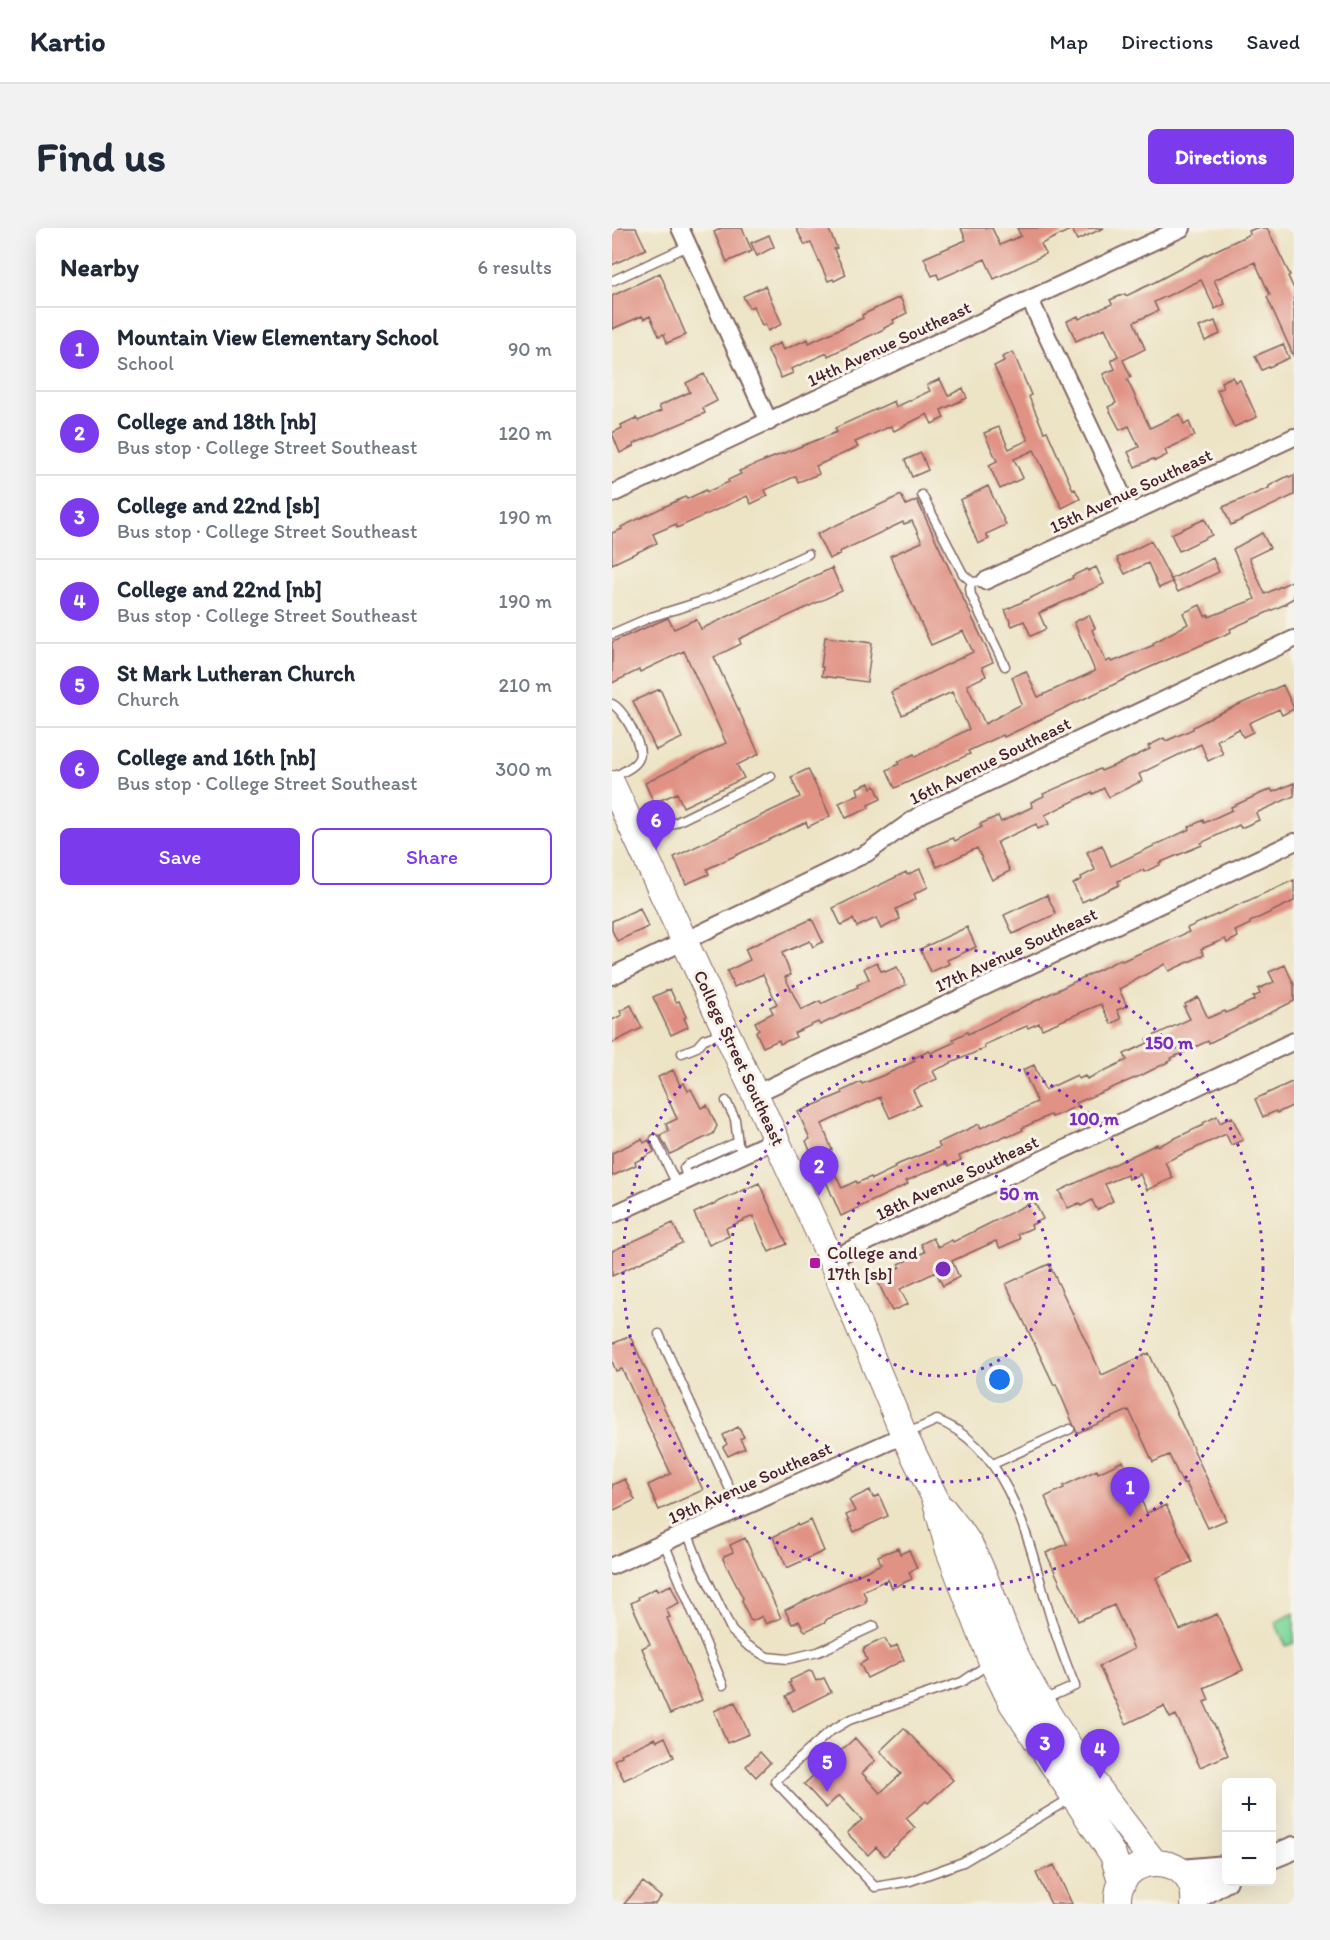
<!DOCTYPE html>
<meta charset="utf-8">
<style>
body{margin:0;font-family:Itim,sans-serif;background:#f2f2f3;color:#1f2937}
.controls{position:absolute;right:18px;bottom:18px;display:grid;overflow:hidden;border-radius:9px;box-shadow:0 6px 24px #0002}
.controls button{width:54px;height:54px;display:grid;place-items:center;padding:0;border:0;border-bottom:2px solid #e0e1e3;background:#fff;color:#1f2937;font:30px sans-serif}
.you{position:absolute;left:388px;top:1152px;width:21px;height:21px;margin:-15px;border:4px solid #fff;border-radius:50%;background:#1a73e8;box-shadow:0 0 0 9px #1a73e833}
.badge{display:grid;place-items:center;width:39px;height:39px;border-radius:50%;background:#7c3aed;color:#fff;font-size:20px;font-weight:700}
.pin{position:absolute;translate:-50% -50px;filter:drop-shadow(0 2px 3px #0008)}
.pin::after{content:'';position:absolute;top:32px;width:21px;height:18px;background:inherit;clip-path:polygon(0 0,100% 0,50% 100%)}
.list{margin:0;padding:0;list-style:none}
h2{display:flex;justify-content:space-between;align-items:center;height:78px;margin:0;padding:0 24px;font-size:26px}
h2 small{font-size:20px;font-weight:400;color:#747a83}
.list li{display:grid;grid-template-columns:39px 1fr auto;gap:18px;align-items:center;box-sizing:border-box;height:84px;padding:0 24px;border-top:2px solid #e0e1e3}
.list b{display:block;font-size:22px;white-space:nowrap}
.list p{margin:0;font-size:20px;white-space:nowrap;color:#747a83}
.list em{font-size:20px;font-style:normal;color:#747a83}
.actions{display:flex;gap:12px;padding:18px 24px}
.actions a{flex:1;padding:14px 0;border:2px solid #7c3aed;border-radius:9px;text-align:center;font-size:21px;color:#7c3aed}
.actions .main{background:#7c3aed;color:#fff}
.map{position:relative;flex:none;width:682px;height:1676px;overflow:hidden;border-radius:9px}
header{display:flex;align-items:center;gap:36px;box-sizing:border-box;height:84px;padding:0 30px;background:#fff;border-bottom:2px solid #e0e1e3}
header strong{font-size:28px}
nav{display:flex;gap:33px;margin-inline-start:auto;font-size:21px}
.intro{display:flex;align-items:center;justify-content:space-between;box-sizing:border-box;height:144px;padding:0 36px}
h1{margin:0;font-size:42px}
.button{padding:15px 27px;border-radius:9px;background:#7c3aed;color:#fff;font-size:21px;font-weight:700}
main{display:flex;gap:36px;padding:0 36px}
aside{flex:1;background:#fff;border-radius:9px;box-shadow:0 6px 24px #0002}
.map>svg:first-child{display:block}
.green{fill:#81d89d;stroke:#667c64;stroke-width:1.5}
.building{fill:#e09284}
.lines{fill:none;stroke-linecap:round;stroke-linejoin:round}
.lane-casing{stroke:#836461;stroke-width:11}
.street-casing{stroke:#836461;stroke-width:20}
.secondary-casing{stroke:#836461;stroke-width:26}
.primary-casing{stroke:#836461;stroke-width:28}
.lane{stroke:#fff;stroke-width:8}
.street{stroke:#fff;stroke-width:16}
.secondary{stroke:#fff;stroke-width:22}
.primary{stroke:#fff;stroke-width:26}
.ring{fill:none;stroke:#7b2cbf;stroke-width:3;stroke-dasharray:3 6}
.poi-dot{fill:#b5179e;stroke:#f7f3e8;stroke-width:2}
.labels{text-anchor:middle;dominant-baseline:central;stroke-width:6;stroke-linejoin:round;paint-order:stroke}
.street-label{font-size:18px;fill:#4a1f2b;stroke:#f7f3e8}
.poi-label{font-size:18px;fill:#4a1f2b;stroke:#f7f3e8;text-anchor:start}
.centre{fill:#7b2cbf;stroke:#f7f3e8;stroke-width:3}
.ring-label{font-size:18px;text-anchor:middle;font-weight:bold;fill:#7b2cbf;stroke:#f7f3e8;stroke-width:6;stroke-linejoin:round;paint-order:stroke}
</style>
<header>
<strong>Kartio</strong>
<nav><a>Map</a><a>Directions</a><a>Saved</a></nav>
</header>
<div class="intro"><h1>Find us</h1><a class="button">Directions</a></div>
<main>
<aside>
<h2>Nearby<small>6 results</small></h2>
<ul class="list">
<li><span class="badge">1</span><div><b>Mountain View Elementary School</b><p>School</p></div><em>90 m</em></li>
<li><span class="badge">2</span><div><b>College and 18th [nb]</b><p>Bus stop · College Street Southeast</p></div><em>120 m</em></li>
<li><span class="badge">3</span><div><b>College and 22nd [sb]</b><p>Bus stop · College Street Southeast</p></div><em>190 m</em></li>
<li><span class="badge">4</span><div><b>College and 22nd [nb]</b><p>Bus stop · College Street Southeast</p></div><em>190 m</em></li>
<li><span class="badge">5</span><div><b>St Mark Lutheran Church</b><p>Church</p></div><em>210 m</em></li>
<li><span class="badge">6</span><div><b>College and 16th [nb]</b><p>Bus stop · College Street Southeast</p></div><em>300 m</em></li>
</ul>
<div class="actions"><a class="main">Save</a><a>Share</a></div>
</aside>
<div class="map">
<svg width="682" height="1676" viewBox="0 0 682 1676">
<rect width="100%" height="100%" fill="#f7f3e8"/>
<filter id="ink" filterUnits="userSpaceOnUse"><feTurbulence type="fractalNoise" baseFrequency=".0167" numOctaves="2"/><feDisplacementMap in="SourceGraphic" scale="12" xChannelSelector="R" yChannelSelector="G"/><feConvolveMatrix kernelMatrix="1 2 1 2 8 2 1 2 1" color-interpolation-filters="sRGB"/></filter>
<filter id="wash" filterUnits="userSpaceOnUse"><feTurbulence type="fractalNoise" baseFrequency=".008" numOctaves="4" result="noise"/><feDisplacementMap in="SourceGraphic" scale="24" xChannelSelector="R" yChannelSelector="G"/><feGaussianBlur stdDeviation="1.35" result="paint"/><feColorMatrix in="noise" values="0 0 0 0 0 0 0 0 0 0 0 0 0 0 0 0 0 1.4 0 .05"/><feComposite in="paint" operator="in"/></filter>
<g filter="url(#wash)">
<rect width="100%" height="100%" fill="#ede4c6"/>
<path class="green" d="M682 1385V1415L674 1418 663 1394Z"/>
<g id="blocks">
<path class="building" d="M0 0H24L34 21 0 37Z
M110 0H130L140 23 115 34 102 4Z
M184 0H216L225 20 222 21 224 26 234 47 222 53 221 51 216 53 199 15 193 17Z
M349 0H380L388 17 409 8 405 0H492L465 12 460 1 429 16 434 26 382 51 373 31 327 51 325 46 320 48 312 30 354 12Z
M644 0H655L678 47 676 48 682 61V129L655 69 658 67 643 34 602 52 613 76 603 81 589 52 542 74 546 83 522 94 533 121 511 132 519 149 515 151 538 200 568 186 572 196 577 194 583 208 553 222 555 227 543 233 541 231 523 239 516 224 527 219 517 198 508 202 496 179 504 175 491 146 503 141 499 132 506 128 493 100 464 113 455 93 466 88 467 91 500 76 498 72 513 66 514 68 543 54 590 29 638 6 637 3Z
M157 7 162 19 145 28 139 15Z
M48 45 74 107 55 115 52 106 47 108 38 88 32 91 30 88 0 101V68Z
M153 58 170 96 156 103 153 96 150 97 141 78 137 80 131 68Z
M288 69 295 85 281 92 282 95 272 100V101L216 128 215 125 179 141 181 145 169 150 155 121 168 115 171 122 196 111 197 115 251 90 250 87Z
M603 93 608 106 593 113 587 99Z
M671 116 677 130 650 142 643 128Z
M401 124 419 167 417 169 432 204 435 203 461 262 463 261 468 271 450 280 422 222 402 231 411 250 388 261 377 237 385 233 372 205 387 199 397 221 416 212 382 138 392 133 390 129Z
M92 146 105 173 91 180 93 185 21 216 22 218 8 225 0 205 10 200 9 197 24 190 26 193 49 183 47 178 78 164 74 155Z
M620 149 623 154 628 152 645 189 622 199 605 162 611 160 609 154Z
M328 151 336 168 351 160 355 170 329 182 332 190 320 196 315 186 282 203 279 198 243 214 246 219 204 238 207 246 186 254 184 248 153 262 156 268 139 276 135 268 65 300 64 296 41 306 45 315 0 336V305L10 301 9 299 73 269 75 271 94 262 95 264 117 254 116 252 129 246 127 243 225 204 223 200 282 173 284 179 318 163 315 157Z
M309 225 316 242 300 249 293 232Z
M682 247V267L619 297 611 279 657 260V258L676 248 677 249Z
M376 258 394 297 374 306 377 311 366 316 348 272Z
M289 267 294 277 305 272 381 434 370 439 374 448 355 457 373 496 410 476 400 449 414 443 426 469 483 443 462 394 477 387 483 400 480 402 494 434 498 432 500 434 542 417 541 415 576 396 571 385 588 377 593 388 597 387V389L643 371 621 321 650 305 658 320 637 330 653 366 682 352V370L673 375 674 376 618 401 619 404 532 442 392 509 391 507 356 523 358 526 283 560 275 542 287 536 286 534 302 526 303 529 357 501 340 464 290 487 279 464 361 424 351 403 319 417 278 328 310 314 300 293 292 296 291 294 227 324 228 326 217 331 205 306Z
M593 291 600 307 567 323 559 306Z
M539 313 560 354 547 360 536 335 513 346 505 330Z
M601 330 607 344 566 364 559 351Z
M484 339 492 356 427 385 434 401 419 408 412 393 400 398 393 382 461 350 460 348 475 341 476 343Z
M220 340 230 363 127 411 129 416 102 429 147 526 125 537 132 550 71 579 65 565 42 575 33 555 114 515 72 423 28 444 27 442 0 455V414L56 390 62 401 84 391 89 401Z
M213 409 260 415 255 454 210 448 211 439H209Z
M671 457 682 481 670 487 667 481 637 495 641 504 631 509 627 501 605 512 611 526 596 533 589 516 527 546 530 553 497 569 492 560 481 566 480 564 433 587 437 596 426 601 424 596 385 614 398 643 380 652 365 620 325 639 316 620 341 610 343 613 370 599 368 596 386 588 389 594 420 579 419 574 432 568 431 566 488 541 489 543 513 533 538 521 536 518 552 510 554 513 581 501V499L606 486Z
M48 461 70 510 44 522 21 473Z
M196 541 218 588 196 599 194 594 95 641 97 646 74 656 62 629 188 569 179 549Z
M257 555 259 560 263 558 269 571 256 577 257 580 234 590 227 575 247 566 245 560Z
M682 555V568L644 585 647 592 629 600 627 597 589 615 590 617 547 635 548 637 532 644 531 642 506 653 507 657 470 674 461 656 470 651 469 649 483 642 475 624 490 617 499 638 578 601 577 599 591 592 592 595 620 582 619 579 659 561 661 564Z
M308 641 316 659 302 666 304 671 284 681 288 691 269 701 264 690 245 699 241 691 229 697 221 680 294 644 295 647Z
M682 652V673L638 694V696L623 703 626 709 615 715 613 711 589 721 592 727 557 743 553 736 507 761 515 778 505 782 509 791 499 796 489 776 430 801 427 795 416 800 415 798 403 803 372 817 373 820 321 843 325 851 301 862 308 877 278 890 268 869 210 896 220 922 201 930 194 913 198 911 186 884 231 865 230 863 249 854 250 856 272 847 303 833 302 830 317 823 319 825 343 814 341 811 355 804 356 806 509 731 510 733 577 704 575 700Z
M435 667 444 686 401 706 392 687Z
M28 680 36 699 5 713 0 702V693Z
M200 691 211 714 201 719 198 713 170 725 179 747 173 749 189 782 208 773 209 776 246 759 245 757 257 751 252 740 265 734 269 743 272 742 273 744 285 739 294 757 208 797 206 794 182 805 184 809 168 816 167 812 151 819 144 804 147 802 143 794 161 785 158 779 165 776 151 746 122 759 115 743 138 732 133 721Z
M355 699 364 719 335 732 337 736 319 744 308 721Z
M673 737 682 757V773L597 815 596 813 559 830 560 832 530 847 464 875 466 878 440 889 438 887 410 900 411 902 396 909 395 907 347 928 349 932 337 938 335 935 294 953 296 956 229 988 213 951 223 946 230 960 244 953 245 955 259 949 260 951 283 940 282 938 328 919 326 915 367 896 369 900 425 874 411 842 422 837 433 862 465 847 467 851 473 848 475 851 515 832 512 826 536 815 534 811 578 791 572 779 574 778 573 776 586 769 596 790 613 783 614 785 642 772 641 769 648 766 646 761 662 754 657 744Z
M58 761 64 774 67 773 74 789 72 790 76 799 59 807 41 769Z
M19 777 30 800 0 815V792L10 787 8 783Z
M61 842 68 857 72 855 76 863 79 861 89 880 95 877 105 898 101 906 58 926 48 907 57 903 54 896 65 891 46 849Z
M682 853V877L665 885 664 883 651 889 643 871Z
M605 888 608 895 620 889 631 912 619 917 614 906 553 934 561 950 535 962 528 946 517 951 515 947 493 956 501 973 485 982 480 972 469 978 467 975 456 980 447 963 545 916 546 918 592 897 591 895Z
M30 911 32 915 37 912 42 924 23 934 24 937 0 948V925Z
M147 955 175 1016 157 1024 141 988 114 1000 117 1008 97 1017 82 985Z
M422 973 431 991 419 997 420 1000 406 1006 408 1011 388 1020 384 1013 340 1033 347 1049 331 1058 324 1044 288 1061 296 1076 280 1083 264 1050 288 1039 287 1036 313 1024 309 1016 321 1010 326 1019 340 1012 341 1014Z
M61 995 70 1015 0 1048V1023Z
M437 1036 490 1147 537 1125 614 1292 596 1300 574 1255 571 1256 557 1227 541 1234 517 1182 465 1205 444 1156 442 1157 394 1056Z
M18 1108 91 1262 47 1282 36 1257 59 1246 10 1141 4 1143 0 1133V1116Z
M126 1199 132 1209 128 1211 133 1220 116 1228 111 1219 115 1216 111 1207Z
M511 1233 518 1248 525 1245 529 1255 523 1258 535 1285 554 1277 580 1334 544 1350 568 1402 605 1386 631 1442 592 1460 597 1472 592 1474 616 1527 588 1539 564 1487 558 1490 552 1478 514 1496 487 1438 522 1421 502 1377 466 1393 434 1325 455 1316 433 1269 452 1260 451 1258 485 1242 486 1245Z
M13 1251 23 1272 0 1283V1257Z
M258 1262 261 1270 267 1267 276 1288 242 1304 234 1287 243 1283 237 1272Z
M199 1292 212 1323 175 1340 161 1309 185 1296 186 1298Z
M133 1310 169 1390 154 1396 150 1388 141 1393 138 1392 130 1373 131 1370 111 1331 112 1328 121 1324 118 1317Z
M286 1320 288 1326 297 1322 305 1340 297 1344 300 1351 280 1360 276 1351 251 1363 255 1372 253 1373 254 1375 215 1391 213 1394 194 1403 192 1402 187 1393 180 1396 173 1382 269 1336 266 1328Z
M59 1357 67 1375 54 1381 58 1389 55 1390 90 1472 58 1486 30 1420 38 1416 19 1375 27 1371 26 1369 44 1360 45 1363Z
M271 1411H273L278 1421 285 1417 292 1432 255 1450 248 1436 255 1432 251 1422 253 1421 252 1420Z
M197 1443 200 1444 204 1453 212 1450 219 1464 181 1483 174 1468 182 1464 177 1455 179 1454 178 1452Z
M123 1474 137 1506 115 1515 102 1483Z
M292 1500 341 1552 316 1575 314 1573 294 1590 303 1600 273 1628 264 1619 256 1627 235 1605 250 1592 227 1567 214 1580 192 1556 243 1510 263 1533 250 1545 268 1565 289 1546 268 1523Z
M53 1509 62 1529 12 1552 2 1532 10 1528 9 1526 43 1510 45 1513Z
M148 1524 158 1535 144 1549 134 1538Z
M442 1637 460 1676H439L424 1645Z
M31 1654 49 1669 43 1676H12Z"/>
</g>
</g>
<g filter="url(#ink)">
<use href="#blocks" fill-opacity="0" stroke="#836461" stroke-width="1.5"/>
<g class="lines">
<g class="lane-casing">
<path id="lane" d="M0 53 76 18
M310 267 351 346 360 354 373 353
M360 354 358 360 359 367 393 438
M0 406 39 389 100 370 196 326
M0 476C11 481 32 518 27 530 24 539 8 545 0 550
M28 612 159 548
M70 825 85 819 92 811 111 805
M114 873 123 891 126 916
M43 911 65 957
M76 952 72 940 75 937 121 916H126L131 926
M47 1106 127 1281
M296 1205 325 1192C399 1221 417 1316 437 1384 444 1409 453 1433 463 1458L431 1472
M381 1236 458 1201
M75 1304 88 1337 120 1403 135 1417 155 1429 176 1431 206 1424 262 1398
M52 1315 111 1457
M378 1435 350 1454 237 1492 217 1504 163 1553 263 1659 298 1653 351 1634 461 1569"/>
</g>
<g class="street-casing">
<path id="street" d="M68 0 157 194
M418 72 519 286
M0 266 570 0
M373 353 682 209
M0 748 255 625 309 586 682 411
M143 866 682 614
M0 987 165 911
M219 1031 682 813
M0 1338 292 1207"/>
</g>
<g class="secondary-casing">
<path id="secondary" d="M660 1629 682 1620
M569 1643 614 1639
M583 1671 614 1652"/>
</g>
<g class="primary-casing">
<path id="primary" d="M0 556 219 1031 292 1207 323 1270 337 1322 380 1434 400 1475 501 1627 510 1656
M331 1281C340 1293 351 1305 358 1318 376 1351 386 1389 402 1424 438 1498 491 1569 542 1634
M506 1676C502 1621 587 1622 582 1676"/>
</g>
<use href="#lane" class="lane"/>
<use href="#street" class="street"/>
<use href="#secondary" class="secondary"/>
<use href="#primary" class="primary"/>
</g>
</g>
<g class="ring">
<circle cx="331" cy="1041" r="107"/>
<circle cx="331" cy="1041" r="213"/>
<circle cx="331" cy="1041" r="320"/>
</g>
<rect class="poi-dot" x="197" y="1029" width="12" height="12" rx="3"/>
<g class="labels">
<g class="street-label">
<text transform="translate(277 116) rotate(-25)">14th Avenue Southeast</text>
<text transform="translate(519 263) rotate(-25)">15th Avenue Southeast</text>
<text transform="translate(378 533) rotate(-26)">16th Avenue Southeast</text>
<text transform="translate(404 722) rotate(-25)">17th Avenue Southeast</text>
<text transform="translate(127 830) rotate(65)">College Street Southeast</text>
<text transform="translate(345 950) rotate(-25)">18th Avenue Southeast</text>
<text transform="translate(138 1255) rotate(-24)">19th Avenue Southeast</text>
</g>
<g class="poi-label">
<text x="215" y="1025">College and<tspan x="215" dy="21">17th [sb]</tspan></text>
</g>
</g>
<circle cx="331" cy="1041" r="9" class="centre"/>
<g class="ring-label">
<text x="557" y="821">150 m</text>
<text x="482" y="897">100 m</text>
<text x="407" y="972">50 m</text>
</g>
</svg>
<div class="controls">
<button>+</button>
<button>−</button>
</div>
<div class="you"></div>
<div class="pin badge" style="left:518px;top:1289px">1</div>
<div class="pin badge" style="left:207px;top:968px">2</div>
<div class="pin badge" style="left:433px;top:1545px">3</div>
<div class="pin badge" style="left:488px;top:1551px">4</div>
<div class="pin badge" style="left:215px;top:1564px">5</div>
<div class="pin badge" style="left:44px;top:622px">6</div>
</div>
</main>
